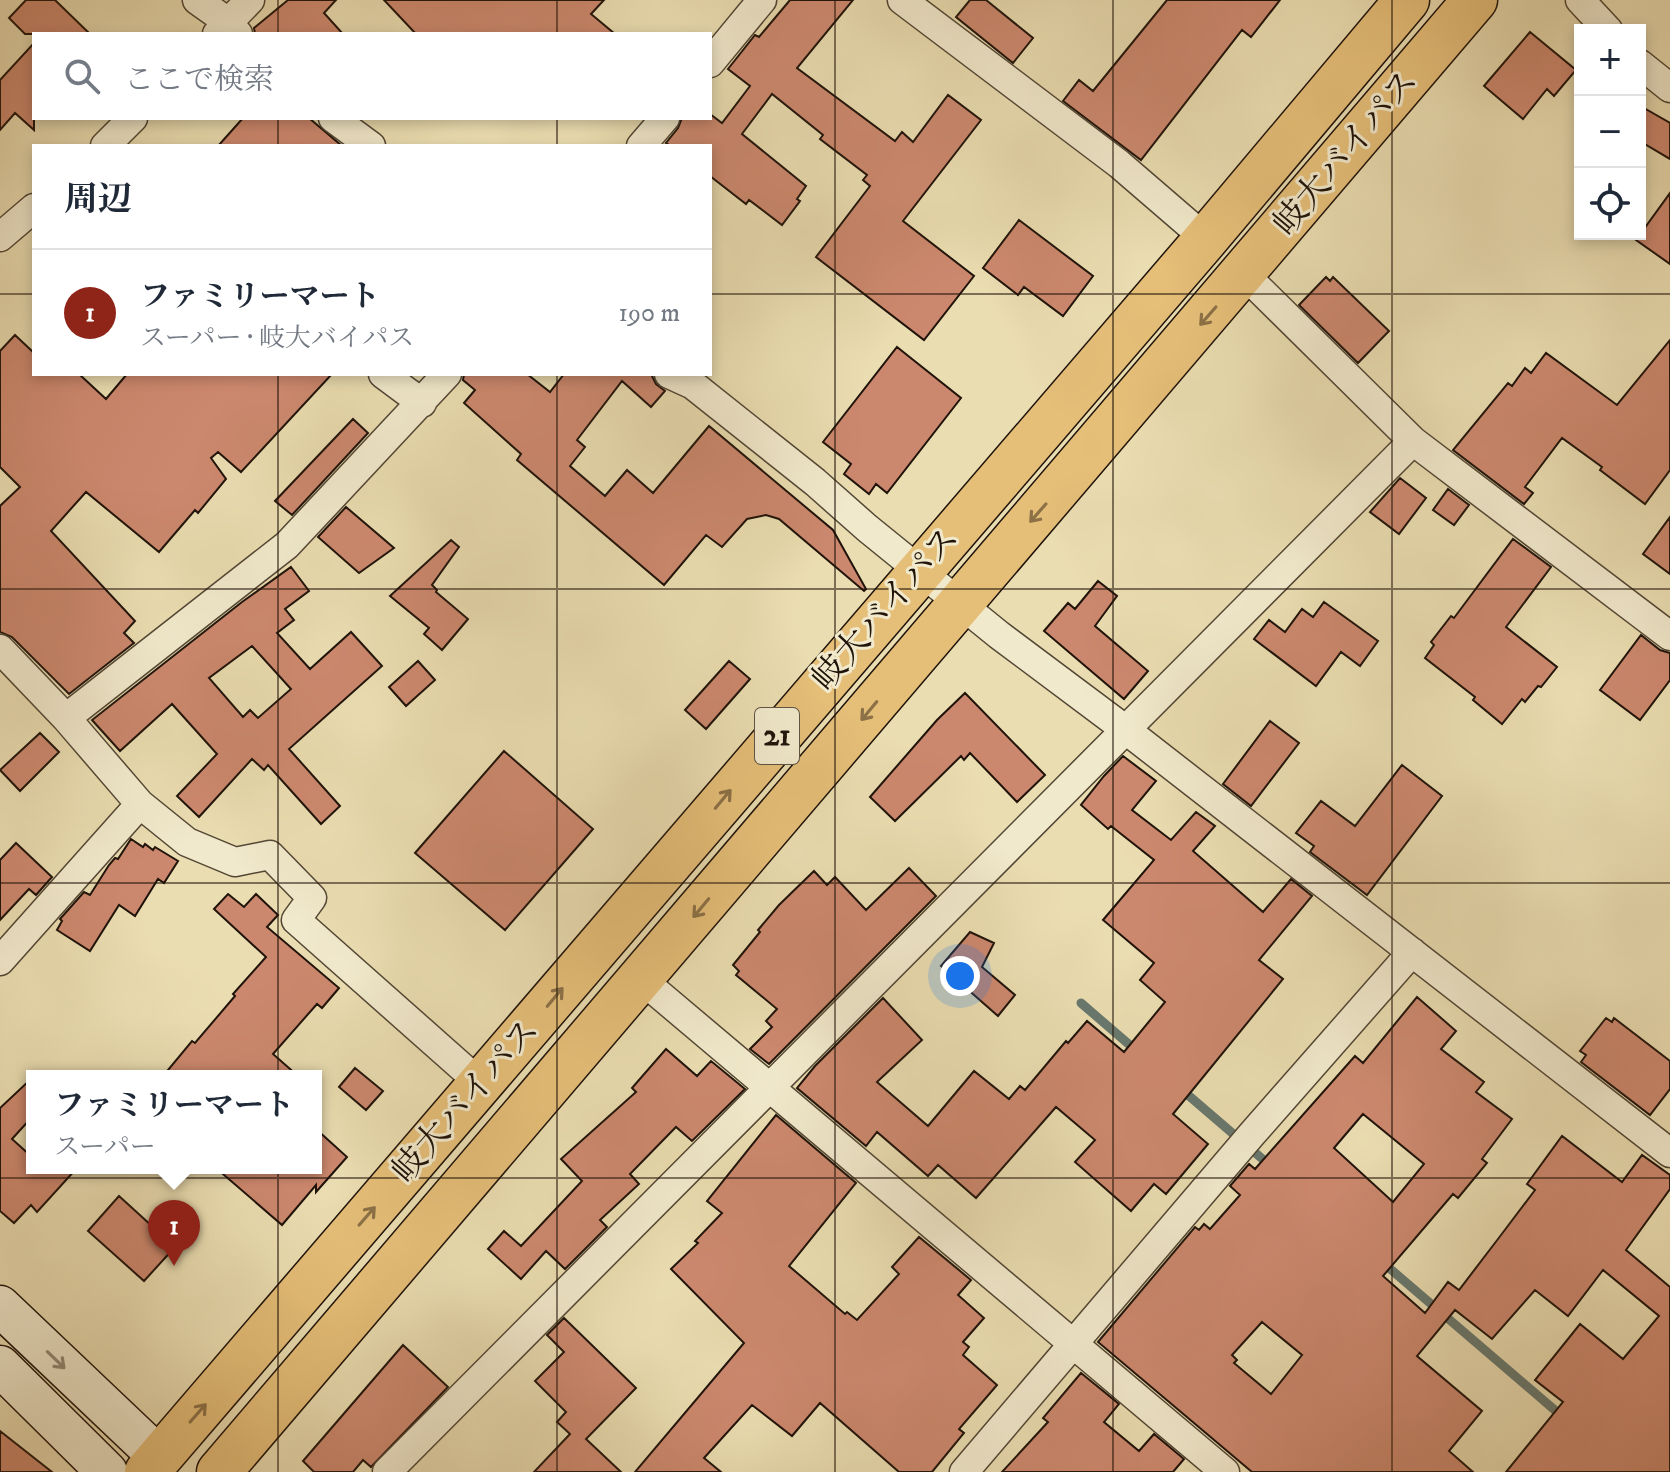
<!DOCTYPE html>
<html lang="ja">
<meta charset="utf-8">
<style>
body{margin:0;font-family:"IM FELL DW Pica","Noto Serif JP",serif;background:#f6f6f7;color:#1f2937}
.controls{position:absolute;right:24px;top:24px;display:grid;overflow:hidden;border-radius:0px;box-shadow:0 4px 12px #0003}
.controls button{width:72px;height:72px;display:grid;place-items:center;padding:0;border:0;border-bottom:2px solid #e0e1e3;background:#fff;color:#1f2937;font:40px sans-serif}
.you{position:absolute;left:960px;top:976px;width:28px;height:28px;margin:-20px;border:6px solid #fff;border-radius:50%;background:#1a73e8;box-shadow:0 0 0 12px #1a73e833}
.badge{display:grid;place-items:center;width:52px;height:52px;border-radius:50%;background:#8f2418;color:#fff;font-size:26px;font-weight:700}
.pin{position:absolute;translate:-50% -66px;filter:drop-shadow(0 2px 4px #0008)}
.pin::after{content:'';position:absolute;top:42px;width:28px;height:24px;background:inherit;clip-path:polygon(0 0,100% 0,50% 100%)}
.popup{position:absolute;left:26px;top:1070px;width:296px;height:104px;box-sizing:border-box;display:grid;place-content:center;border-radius:0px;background:#fff;filter:drop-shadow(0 2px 6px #0005);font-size:26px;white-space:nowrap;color:#747a83}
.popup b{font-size:30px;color:#1f2937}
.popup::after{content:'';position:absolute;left:50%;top:100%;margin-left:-16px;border:16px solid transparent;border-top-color:#fff}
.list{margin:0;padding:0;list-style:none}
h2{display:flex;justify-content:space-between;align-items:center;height:104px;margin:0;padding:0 32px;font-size:34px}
h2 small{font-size:26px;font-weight:400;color:#747a83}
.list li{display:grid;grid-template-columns:52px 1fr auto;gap:24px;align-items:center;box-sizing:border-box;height:128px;padding:0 32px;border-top:2px solid #e0e1e3}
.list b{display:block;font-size:30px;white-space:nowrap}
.list p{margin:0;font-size:26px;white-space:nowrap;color:#747a83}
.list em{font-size:26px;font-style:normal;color:#747a83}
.icon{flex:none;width:44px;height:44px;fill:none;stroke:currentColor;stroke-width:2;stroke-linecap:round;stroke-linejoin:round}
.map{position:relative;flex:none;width:1670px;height:1472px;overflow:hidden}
.search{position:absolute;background:#fff;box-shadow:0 4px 12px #0003;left:32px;top:32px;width:680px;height:88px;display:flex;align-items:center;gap:20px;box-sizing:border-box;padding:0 28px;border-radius:0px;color:#747a83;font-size:30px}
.panel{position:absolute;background:#fff;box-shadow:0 4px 12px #0003;left:32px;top:144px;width:680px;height:232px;border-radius:0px}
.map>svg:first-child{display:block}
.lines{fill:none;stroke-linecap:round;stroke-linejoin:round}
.stream{stroke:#68786e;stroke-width:9}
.building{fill:#cc886e;stroke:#1f130a;stroke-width:2;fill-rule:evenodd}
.minor-casing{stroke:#524634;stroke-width:31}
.secondary-casing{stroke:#1f130a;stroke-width:43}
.trunk-casing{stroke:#1f130a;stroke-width:47}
.minor{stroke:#f1e9cc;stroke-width:28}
.secondary{stroke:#f1e9cc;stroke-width:40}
.trunk{stroke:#e5be78;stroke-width:44}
.oneway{stroke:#8c7146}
.oneway2{stroke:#928975}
.grid{fill:none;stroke:#1f130a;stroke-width:2;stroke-opacity:0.55}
.labels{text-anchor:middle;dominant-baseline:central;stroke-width:6;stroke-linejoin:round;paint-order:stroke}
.shield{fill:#f1e9cc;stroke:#5e5344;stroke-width:2}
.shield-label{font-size:32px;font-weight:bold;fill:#1f130a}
.street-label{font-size:34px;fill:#1f130a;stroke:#f1e9cc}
</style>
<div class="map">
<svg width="1670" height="1472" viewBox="0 0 1670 1472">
<rect width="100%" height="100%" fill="#eaddb1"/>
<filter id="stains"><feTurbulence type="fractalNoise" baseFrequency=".0025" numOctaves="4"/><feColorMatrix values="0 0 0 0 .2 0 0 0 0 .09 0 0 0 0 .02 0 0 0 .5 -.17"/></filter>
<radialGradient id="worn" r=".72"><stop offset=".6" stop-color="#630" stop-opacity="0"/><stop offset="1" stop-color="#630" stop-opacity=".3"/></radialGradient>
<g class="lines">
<path class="stream" d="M1081 1003 1139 1053
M1181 1089 1273 1168
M1381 1261 1564 1418"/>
</g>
<path class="building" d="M26 0H55L90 34H25L9 18Z
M288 0H336L324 13 343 34H255L254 28Z
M384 0H604L591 14 615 34H416Z
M790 0H853L797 68 895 141 902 132 913 142 948 95 981 120 903 221 974 276 924 340 816 257 870 186 863 180 867 175 820 139 823 135 772 94 742 134 806 186 797 199 800 201 782 225 749 200 746 204 710 176V146H671L666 143 678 128 682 118H710V114L722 123 750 86 728 69 755 35 759 37Z
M970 0H986L1033 38 1013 63 956 17Z
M1167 0H1280L1251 37 1242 30 1141 160 1063 101 1079 80 1093 91Z
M1530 32 1576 70 1554 96 1547 89 1523 119 1484 86Z
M34 43V130L15 113 0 130V80Z
M1644 108 1670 123V159L1643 143Z
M243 118H309L342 146H218Z
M1670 193V264L1636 240Z
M1019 220 1093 276 1063 316 1024 287 1018 295 983 268Z
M1326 277 1330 281 1333 277 1389 331 1358 363 1299 305Z
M15 335 34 353V374H79L106 399 127 374H332L241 472 218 452 211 458 226 479 198 513 195 510 159 552 86 492 51 531 135 621 124 633 134 643 69 694 12 637 0 632V506L20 487 0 467V351Z
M1670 340V470L1645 504 1600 470 1602 467 1562 438 1525 487 1533 493 1524 504 1453 450 1508 383 1512 386 1525 368 1531 373 1546 353 1617 405Z
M897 347 961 398 887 493 876 484 869 494 844 474 851 464 823 442Z
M464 374H527L550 392 564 374H651L656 384 665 391 651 407 622 381 577 440 585 447 570 466 605 496 627 470 653 493 709 426 833 530 866 589 864 591 779 519 766 515 747 519 722 547 706 535 664 585 517 460 521 454 464 403 475 390 463 380Z
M353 419 368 433 292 515 275 501Z
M1400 478 1426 498 1399 534 1370 512Z
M1448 489 1469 505 1454 525 1433 510Z
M346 507 394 548 359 573 318 537Z
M1670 517V574L1643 554Z
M1513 539 1551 567 1506 627 1557 667 1541 687 1538 686 1525 702 1522 699 1502 724 1473 700 1475 697 1425 658 1434 645 1431 642 1451 616 1454 618Z
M451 540 459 547 432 585 437 590 436 592 468 619 442 650 424 634 429 628 390 596Z
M291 567 309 591 285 609 294 620 277 633 310 669 351 632 382 666 289 749 340 806 321 824 268 765 264 770 252 759 199 817 177 796 217 754 172 704 120 751 92 720 242 602ZM252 646 291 689 258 718 250 710 243 717 209 678Z
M1098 581 1117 596 1095 626 1148 671 1124 699 1044 631 1068 603 1075 609Z
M1324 602 1378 641 1360 666 1341 652 1316 686 1254 639 1269 620 1285 632 1302 609 1313 617Z
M1641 635 1660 650 1670 653V680L1640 720 1600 690Z
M418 661 435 680 406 706 389 687Z
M729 661 750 679 706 729 685 710Z
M965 693 1045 775 1017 802 970 753 964 760 961 756 895 821 870 797 937 720Z
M1270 721 1299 743 1251 806 1223 784Z
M40 733 59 752 20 791 0 770Z
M504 751 593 829 505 930 415 853Z
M1123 756 1156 781 1132 810 1171 840 1196 812 1215 826 1193 851 1263 912 1291 879 1312 896 1259 960 1283 979 1173 1114 1208 1144 1166 1194 1154 1184 1131 1211 1075 1162 1095 1140 1056 1107 976 1198 938 1165 928 1176 877 1132 866 1146 797 1088 815 1066 883 998 922 1040 877 1082 928 1126 974 1071 1009 1099 1020 1086 1025 1090 1066 1041 1068 1043 1087 1021 1124 1052 1165 1002 1140 980 1154 963 1103 920 1154 860 1111 826 1108 829 1081 805 1104 776Z
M1402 765 1442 796 1367 895 1310 852 1314 846 1296 833 1321 801 1355 826Z
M131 839 143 847 145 844 153 850 155 847 178 861 164 883 158 879 135 916 119 905 90 951 57 930 62 921 60 919 84 892 90 895 109 865 115 858 118 859Z
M16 843 52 877 36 895 29 889 0 920V860Z
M909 868 936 896 769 1064 750 1049 772 1027 766 1021 777 1009 736 975 739 971 733 965 760 932 758 930 779 905 814 871 827 885 835 877 866 910Z
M228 894 244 907 256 894 278 915 267 927 339 988 322 1008 317 1004 273 1054 298 1076H163L192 1041 195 1043 235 996 233 994 266 957 214 909Z
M970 932 994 943 982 967 1015 995 998 1016 941 966Z
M1417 997 1456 1031 1441 1049 1484 1082 1476 1092 1512 1119 1482 1159 1487 1163 1458 1198 1453 1194 1383 1276 1425 1313 1448 1282 1459 1290 1498 1239 1535 1190 1527 1184 1562 1136 1622 1182 1642 1155 1670 1175V1189L1626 1250 1670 1287V1472H1506L1563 1402 1535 1380 1580 1324 1623 1359 1659 1316 1603 1270 1568 1316 1535 1290 1492 1339 1455 1310 1417 1356 1482 1411 1449 1451 1473 1472H1252L1098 1342 1195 1227 1199 1230 1204 1224 1210 1229 1240 1195 1230 1186 1249 1164 1255 1169 1355 1056 1363 1063ZM1363 1114 1424 1164 1393 1202 1334 1148ZM1262 1322 1302 1355 1271 1394 1234 1363 1237 1360 1232 1355Z
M1606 1018 1612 1022 1614 1018 1670 1061V1089L1650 1115 1581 1062 1586 1055 1580 1051Z
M666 1049 697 1076 711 1061 745 1089 692 1141 676 1127 630 1174 639 1184 600 1220 607 1227 565 1269 546 1251 521 1279 488 1249 504 1231 521 1246 582 1181 561 1159 636 1092 632 1088Z
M355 1068 383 1091 366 1110 339 1087Z
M32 1078V1117L12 1139 32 1157V1168H77L37 1212 31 1205 14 1223 0 1211V1108Z
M776 1115 856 1183 789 1266 845 1314 847 1312 857 1320 899 1274 892 1267 919 1237 971 1280 958 1295 984 1318 963 1342 969 1347 963 1355 997 1385 959 1429 964 1433 932 1472H899L820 1403 792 1436 752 1405 704 1458 721 1472H635L744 1343 671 1269 698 1243 695 1241 722 1213 707 1201Z
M316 1129 347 1157 316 1192V1185L282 1225 216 1168H316Z
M119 1196 175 1247 144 1281 88 1231Z
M564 1318 636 1388 586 1439 621 1472H534L570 1434 557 1422 566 1412 535 1381 564 1352 547 1335Z
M403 1345 448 1387 371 1467 363 1460 353 1472H314L303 1461Z
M1081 1373 1119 1404 1104 1422 1139 1451 1154 1434 1184 1459 1173 1472H1002L1048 1422 1043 1418Z
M0 1431 52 1472H0Z"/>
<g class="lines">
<g class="minor-casing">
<path id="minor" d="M197 0 228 22 238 34
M902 0 1119 164 1206 239
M1580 0 1608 30
M217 34 250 0
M710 63 762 0
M1640 64 1670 88
M333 118 371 146
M105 146 133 118
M641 146 665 118
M0 237 34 208
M1244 274 1413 441 1670 636
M383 374 422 403
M669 374 693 385 815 482 867 528 999 635 1126 730 1670 1153
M0 649 66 718 140 804 187 842 235 862 270 855 312 898 296 920 481 1084
M66 718 287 545 447 374
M0 961 140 804
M641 979 1225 1472
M387 1472 1413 441
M964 1472 1252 1134 1412 952"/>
</g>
<g class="secondary-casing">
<path id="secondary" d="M0 1306 159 1457
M0 1366 107 1472"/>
</g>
<g class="trunk-casing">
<path id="trunk" d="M147 1472 1206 239 1407 0
M219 1472 1475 0"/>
</g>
<use href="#minor" class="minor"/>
<use href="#secondary" class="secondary"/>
<use href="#trunk" class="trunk"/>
</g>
<defs><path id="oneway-shaft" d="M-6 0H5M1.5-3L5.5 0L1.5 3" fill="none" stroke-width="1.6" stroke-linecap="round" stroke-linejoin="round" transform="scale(2)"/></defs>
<g class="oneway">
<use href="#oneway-shaft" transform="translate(1208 316) rotate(131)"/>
<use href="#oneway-shaft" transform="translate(1038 513) rotate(131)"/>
<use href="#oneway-shaft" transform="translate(869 711) rotate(130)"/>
<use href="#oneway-shaft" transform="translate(723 799) rotate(-50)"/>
<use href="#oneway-shaft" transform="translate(701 908) rotate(130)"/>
<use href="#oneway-shaft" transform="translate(555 997) rotate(-50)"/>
<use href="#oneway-shaft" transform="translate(367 1216) rotate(-49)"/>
<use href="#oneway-shaft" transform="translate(198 1413) rotate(-49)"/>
</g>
<use class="oneway2" href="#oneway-shaft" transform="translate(56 1360) rotate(44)"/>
<path class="grid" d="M278 0V34M557 0V34M835 0V1472M1113 0V1472M1392 0V1472M278 118V146M557 118V146M0 294H34M710 294H1670M278 374V1472M557 374V1472M0 589H1670M0 883H1670M0 1178H1670"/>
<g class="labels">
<rect class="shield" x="755" y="708" width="44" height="56" rx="6"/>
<g class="shield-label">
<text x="777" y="736">21</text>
</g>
<g class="street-label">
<text transform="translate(1346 153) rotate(-50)">岐大バイパス</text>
<text transform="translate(886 609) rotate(-49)">岐大バイパス</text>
<text transform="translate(466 1101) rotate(-49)">岐大バイパス</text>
</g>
</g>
<rect width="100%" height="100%" filter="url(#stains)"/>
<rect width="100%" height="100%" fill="url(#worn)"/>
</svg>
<div class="controls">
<button>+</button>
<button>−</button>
<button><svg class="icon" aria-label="locate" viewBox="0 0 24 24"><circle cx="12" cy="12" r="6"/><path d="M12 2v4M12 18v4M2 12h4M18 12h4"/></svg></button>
</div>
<div class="you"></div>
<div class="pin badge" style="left:174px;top:1266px">1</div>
<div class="popup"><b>ファミリーマート</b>スーパー</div>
<div class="search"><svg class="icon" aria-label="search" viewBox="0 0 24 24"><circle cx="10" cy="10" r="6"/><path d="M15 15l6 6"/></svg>ここで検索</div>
<section class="panel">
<h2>周辺<small></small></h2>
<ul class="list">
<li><span class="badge">1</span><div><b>ファミリーマート</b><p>スーパー · 岐大バイパス</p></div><em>190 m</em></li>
</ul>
</section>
</div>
